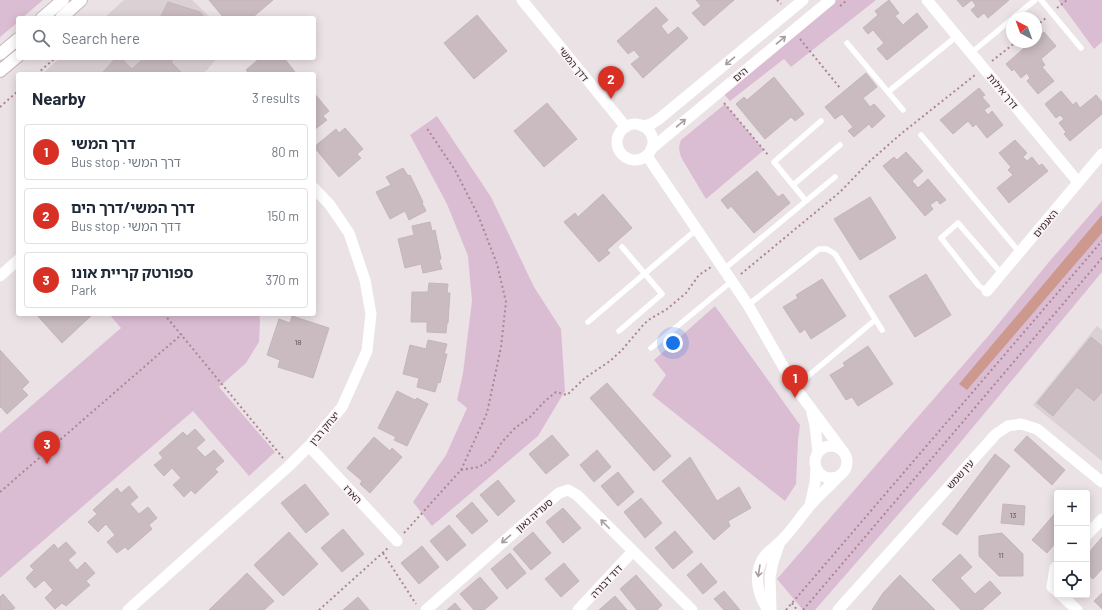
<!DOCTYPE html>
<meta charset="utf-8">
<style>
body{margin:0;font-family:Barlow,"Noto Sans Hebrew",sans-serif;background:#f2f2f3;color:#1f2937}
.controls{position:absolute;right:12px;bottom:12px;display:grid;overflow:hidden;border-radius:4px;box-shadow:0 2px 10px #0003}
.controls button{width:36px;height:36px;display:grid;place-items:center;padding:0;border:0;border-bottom:1px solid #e0e1e3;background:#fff;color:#1f2937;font:20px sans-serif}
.compass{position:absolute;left:1006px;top:12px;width:36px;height:36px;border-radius:50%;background:#fff;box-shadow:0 2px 10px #0003;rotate:319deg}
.you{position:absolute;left:673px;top:343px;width:14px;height:14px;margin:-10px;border:3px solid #fff;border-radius:50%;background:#1a73e8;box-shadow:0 0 0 6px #1a73e833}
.badge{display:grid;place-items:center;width:26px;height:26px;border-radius:50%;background:#d93025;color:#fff;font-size:13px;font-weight:700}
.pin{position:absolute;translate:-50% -33px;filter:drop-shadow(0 1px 2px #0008)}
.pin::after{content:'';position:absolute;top:21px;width:14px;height:12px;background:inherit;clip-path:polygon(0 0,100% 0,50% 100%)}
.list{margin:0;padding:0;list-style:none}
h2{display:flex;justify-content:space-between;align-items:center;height:52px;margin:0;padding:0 16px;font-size:17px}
h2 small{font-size:13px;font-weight:400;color:#747a83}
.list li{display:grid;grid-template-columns:26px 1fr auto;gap:12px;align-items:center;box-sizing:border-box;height:56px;margin:0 8px 8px;padding:0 8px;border:1px solid #e0e1e3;border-radius:4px}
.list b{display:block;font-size:15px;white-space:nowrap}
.list p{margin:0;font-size:13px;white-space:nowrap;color:#747a83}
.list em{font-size:13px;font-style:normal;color:#747a83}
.icon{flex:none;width:22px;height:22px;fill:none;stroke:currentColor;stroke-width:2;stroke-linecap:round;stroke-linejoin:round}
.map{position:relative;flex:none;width:1102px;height:610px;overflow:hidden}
.search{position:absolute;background:#fff;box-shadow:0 2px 10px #0003;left:16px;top:16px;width:300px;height:44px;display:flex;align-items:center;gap:10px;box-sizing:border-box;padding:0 14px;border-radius:4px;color:#747a83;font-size:15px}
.panel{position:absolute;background:#fff;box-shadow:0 2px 10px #0003;left:16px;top:72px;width:300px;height:244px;border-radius:4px}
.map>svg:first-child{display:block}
.built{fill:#dbd1d5}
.green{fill:#dbbdd3}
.water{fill:#cd988e}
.building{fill:#c9bbc0;stroke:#c5b5bc}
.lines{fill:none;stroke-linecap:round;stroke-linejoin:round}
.secondary-casing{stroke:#cab6be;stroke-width:14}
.path{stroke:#ad8591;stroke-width:2;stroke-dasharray:2 3;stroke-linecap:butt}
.lane{stroke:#fff;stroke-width:5.5}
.street{stroke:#fff;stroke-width:11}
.secondary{stroke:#fff;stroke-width:12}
.oneway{stroke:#a79c9f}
.labels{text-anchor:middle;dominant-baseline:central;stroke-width:3;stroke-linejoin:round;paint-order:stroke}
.number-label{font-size:8px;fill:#5e4950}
.street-label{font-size:10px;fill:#3b232a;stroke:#f8f3f5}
</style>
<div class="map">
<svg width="1102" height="610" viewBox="0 0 1102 610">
<rect width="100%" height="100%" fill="#ebe2e6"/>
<path class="built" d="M124 0H192L211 18H104Z
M60 58H217L207 70 202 74H42Z
M1097 326 1102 330V461L1033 405Z"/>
<path class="green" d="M0 0H43L22 18H18V22L0 37Z
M835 0H876L791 67 784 59 730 101 722 92Z
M1058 0H1102V42L1094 49Z
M725 104 764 150 706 199 682 159C679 152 678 148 681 140Z
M437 116 491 197 534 287 561 329 565 391 538 436 432 526 413 502 446 455 467 408 457 400 463 373 472 301 468 256 447 204 410 135Z
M1102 201V272L944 462 815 610H803L777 579 990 334 1048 263Z
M715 306 800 425 798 440 796 484 785 501 652 395 666 375 654 360Z
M109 314H259L260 320 259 342 246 363 219 387 275 452 249 476 193 411 0 578V433L121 328Z"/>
<path class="water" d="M1102 215V233L967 390 959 384Z"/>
<path class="building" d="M209 0H273L252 18H224Z
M696 0H734L704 26 692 13 701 6Z
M889 0 899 13 895 16 903 25 917 13 928 27 887 60 877 49 884 43 873 30 868 34 863 28 878 15 875 11Z
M957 0H972L963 7Z
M972 0H1009L988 18 984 13 978 18 971 10 976 6Z
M168 2 200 12 205 18H160Z
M656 7 668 20 661 26 668 35 678 27 688 38 643 78 631 64 640 57 634 50 628 54 617 41Z
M477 15 507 51 474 79 444 43Z
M1044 32 1056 46 1041 59 1045 65 1042 67 1054 81 1038 94 1027 81 1030 78 1027 73 1021 78 1014 69 1012 71 1006 64 1031 42H1036V38Z
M116 58H121L132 69 144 58H174L171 62 183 74H103L102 73Z
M260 58H284L295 72 293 74H250L246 70Z
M866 73 877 87 863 98 870 107 874 104 885 116 872 128 869 124 854 137 848 131 853 127 842 114 835 119 825 107Z
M774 77 804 114 795 121 791 117 765 139 736 104 744 97 747 100Z
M979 88 985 95 982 97 990 106 984 110 988 115 992 111 1003 125 987 138 976 124 973 127 968 121 953 134 940 120Z
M1061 91 1073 105 1076 102 1080 108 1096 95 1102 102V114L1070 141 1064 134 1066 132 1059 123 1064 119 1060 115 1056 118 1045 104Z
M314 93 329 111 323 116 327 120 314 130Z
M547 103 577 139 544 167 514 131Z
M345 128 363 149 357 154 361 158 339 177 314 147 336 129 339 133Z
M1015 140 1027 153 1023 157 1027 161 1032 157 1039 166 1042 164 1048 171 1009 203 997 188 1013 175 1008 170 1011 167 999 153Z
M906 152 923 171 912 181 918 188 928 179 946 200 940 204 937 200 930 205 933 209 925 216 883 166 894 157 897 160Z
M403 168 408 176 410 175 423 202 422 203 426 211 409 220 405 211 390 219 376 192 391 185 386 177Z
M757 171 778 197 783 194 790 203 754 233 731 206 728 209 721 200Z
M603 194 632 228 607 250 610 253 599 262 564 222 575 213 578 217Z
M870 197 896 238 860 260 834 219Z
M430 222 432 231 435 230 441 259 439 260 442 269 423 273 421 264 405 268 398 239 414 235 412 226Z
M926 274 951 315 915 337 889 296Z
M822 279 846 316 811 339 805 329 800 333 783 307 798 298 796 295Z
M429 283 448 284 447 293H450L448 323H447L446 333 427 332V322H411L412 292H428Z
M36 314H93L62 343Z
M292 316 329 328 313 378 278 367 280 360 267 355 279 319 290 323Z
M1091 337 1102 346V392L1094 401 1077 387 1053 416 1037 403Z
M428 340 447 344 444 354H447L440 383 438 382 435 392 417 387 419 378 403 374 410 345 426 349Z
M868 346 893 384 858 406 852 397 846 400 830 375 845 366 843 363Z
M0 350 29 382 22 389 28 395 7 414 1 407 0 408Z
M607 383 671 456 654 471 590 398Z
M397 391 415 400 417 398 428 404 407 446 394 440 396 437 378 428Z
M195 429 205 440 196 448 205 457 214 450 224 461 215 469 218 472 195 494 191 490 184 497 173 485 181 478 172 468 164 476 154 465 163 458 159 453 183 432 187 436Z
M552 435 569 455 546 474 529 454Z
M1027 436 1065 470 1052 485 1014 450Z
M374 437 390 451 392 448 402 457 370 493 360 484 362 481 347 468Z
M597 450 611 467 594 482 580 465Z
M995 454 1010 466 957 535 942 524Z
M690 457 717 501 739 487 751 508 728 521 730 526 714 540 662 481Z
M618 472 634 492 618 506 601 486Z
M498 480 515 501 498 516 480 495Z
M305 484 329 514 306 533 281 503Z
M129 486 138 497 130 504 139 514 148 507 157 518 149 525 152 529 128 550 125 547 117 553 107 542 115 535 106 524 98 532 88 522 97 514 93 510 117 488 121 493Z
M641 498 662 523 645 538 624 512Z
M472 502 488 521 472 534 456 516Z
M1003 504 1025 506 1024 525 1001 523Z
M563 508 581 528 563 543 546 522Z
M1057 511V541L1047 553 1032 540Z
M449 525 466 545 447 561 430 541Z
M343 529 364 554 342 572 321 548Z
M675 531 693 552 673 569 655 548Z
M289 532 318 564 283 596 254 565Z
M533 532 551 553 531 570 513 549Z
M1002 533 1023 554V576H999L979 556V536Z
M1102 537V569L1093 579 1087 574V555Z
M66 542 76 553 68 560 77 570 85 562 95 573 86 581 90 585 66 606 62 603 55 609 45 598 53 590 44 580 35 588 26 578 34 570 30 566 54 544 58 549Z
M422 546 439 567 419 584 401 563Z
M510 553 526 573 507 589 491 569Z
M960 554 972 567 960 578 975 594 990 581 1001 593 982 610H961L932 580Z
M564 563 579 581 561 597 545 579Z
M701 563 717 582 703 594 687 575Z
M247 573 274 601 264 610H209Z
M636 575 662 605 657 610H637L620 589Z
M900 575 935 610H872L883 593Z
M480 577 498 598 484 610H474L460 594Z
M724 591 740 610H724L714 599Z
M1102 593V609L1094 601Z
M3 594 15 608 12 610H0V597Z
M615 596 627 610H599Z
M358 597 369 610H343Z
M455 603 461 610H447Z"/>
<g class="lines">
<g class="secondary-casing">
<path id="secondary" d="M42 18 63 0
M61 18 81 0
M0 54 18 39
M0 71 18 56"/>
</g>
<path class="path" d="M777 0 781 4
M840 6 847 0
M1057 8 1067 0
M1036 26 1046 18
M800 39 840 88
M992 61 1016 42
M37 74 55 58
M724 103 769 156
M0 107 18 91
M741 274 840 192 870 161 902 133 975 75
M164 314 283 458
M461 470 479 467 491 459 502 442 515 428 530 417 545 401 556 392 567 395 585 378 610 361 622 350 644 324 650 319 667 309 686 293 699 275 711 267
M0 492 182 334
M404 533 461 470 487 413 501 347 506 302 497 264 478 215 455 170 426 127
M383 553 416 604
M792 603 797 610
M319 610 388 548
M786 610 1102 241
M803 610 1102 258"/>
<path class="lane" d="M1041 0 1081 48
M1013 18 1035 0
M847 43 903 110
M971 53 1012 19
M888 92 957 36
M921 135 1020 253
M793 185 840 145
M806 201 774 162 821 121
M724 269 835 177
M987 291 979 286 941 238 958 223 1002 274
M748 305 819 249H827L835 254 882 330
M588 322 697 229
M619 331 662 294 622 247
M651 348 732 281
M795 387 875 320"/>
<path class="street" d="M522 0 626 127
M927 0 1078 182
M617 142a18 18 0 1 1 36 0a18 18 0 1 1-36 0Z
M642 126 651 124 659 119 803 0
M651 149 830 0
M647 156 748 305 795 387 842 450
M0 276 18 260
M987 291 1102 154
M812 413 815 425 818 453
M815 462a16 16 0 1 1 32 0a16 16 0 1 1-32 0Z
M309 446 397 541
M810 505 815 483 816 468
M1087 535 1102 519
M1057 566 1055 568 1052 587 1057 591
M1061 595 1077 610
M128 610 289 466 309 446 342 407 367 351 371 314 365 280 349 233 330 205 314 188
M426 610 559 493 568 490 577 495 692 610
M578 610 633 551
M768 610C759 597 754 579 760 564 764 553 773 549 781 541 791 531 799 519 808 508 817 497 828 488 838 477
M771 610 770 577 773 562 780 542
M838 610 996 434 1008 426 1021 424 1037 429 1102 482"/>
<use href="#secondary" class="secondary"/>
</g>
<defs><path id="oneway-shaft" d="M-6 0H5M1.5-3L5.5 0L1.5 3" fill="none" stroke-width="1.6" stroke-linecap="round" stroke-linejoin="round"/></defs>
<g class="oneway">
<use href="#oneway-shaft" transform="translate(781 40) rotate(-40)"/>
<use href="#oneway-shaft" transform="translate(730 61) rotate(140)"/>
<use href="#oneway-shaft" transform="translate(681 123) rotate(-40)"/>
<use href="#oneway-shaft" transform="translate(605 524) rotate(-135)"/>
<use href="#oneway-shaft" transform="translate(506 539) rotate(139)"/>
<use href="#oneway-shaft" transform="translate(759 571) rotate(99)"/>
</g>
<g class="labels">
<g class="number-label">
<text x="298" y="342">18</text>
<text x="1013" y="515">13</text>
<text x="1001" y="555">11</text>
</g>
<g class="street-label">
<text transform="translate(574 64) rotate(51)">דדך המשי</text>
<text transform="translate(740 74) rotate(-40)">הים</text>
<text transform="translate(1003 91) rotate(50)">דרך אילות</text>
<text transform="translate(1045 223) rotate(-50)">האגמים</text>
<text transform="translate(324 428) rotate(-50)">יצחק רבין</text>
<text transform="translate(960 474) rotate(-48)">עין שמש</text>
<text transform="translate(353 494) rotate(47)">הארז</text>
<text transform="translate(534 515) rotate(-41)">סעדיה גאון</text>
<text transform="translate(606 581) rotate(-47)">דוד דבורה</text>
</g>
</g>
</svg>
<div class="controls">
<button>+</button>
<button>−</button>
<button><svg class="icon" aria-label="locate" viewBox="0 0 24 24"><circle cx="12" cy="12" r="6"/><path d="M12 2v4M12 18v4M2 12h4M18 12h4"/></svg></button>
</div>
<svg class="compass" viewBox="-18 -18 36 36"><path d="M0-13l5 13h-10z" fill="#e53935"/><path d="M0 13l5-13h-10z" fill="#747a83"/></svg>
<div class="you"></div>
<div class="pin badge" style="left:795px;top:398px">1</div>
<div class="pin badge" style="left:611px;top:99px">2</div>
<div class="pin badge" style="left:47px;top:464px">3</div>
<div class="search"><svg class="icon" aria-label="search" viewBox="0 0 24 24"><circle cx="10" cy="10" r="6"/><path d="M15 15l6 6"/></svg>Search here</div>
<section class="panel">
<h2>Nearby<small>3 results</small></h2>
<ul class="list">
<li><span class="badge">1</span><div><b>דרך המשי</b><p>Bus stop · דרך המשי</p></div><em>80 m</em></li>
<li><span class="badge">2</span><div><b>דרך המשי/דרך הים</b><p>Bus stop · דדך המשי</p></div><em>150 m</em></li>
<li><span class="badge">3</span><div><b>ספורטק קריית אונו</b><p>Park</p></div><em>370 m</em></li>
</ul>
</section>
</div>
